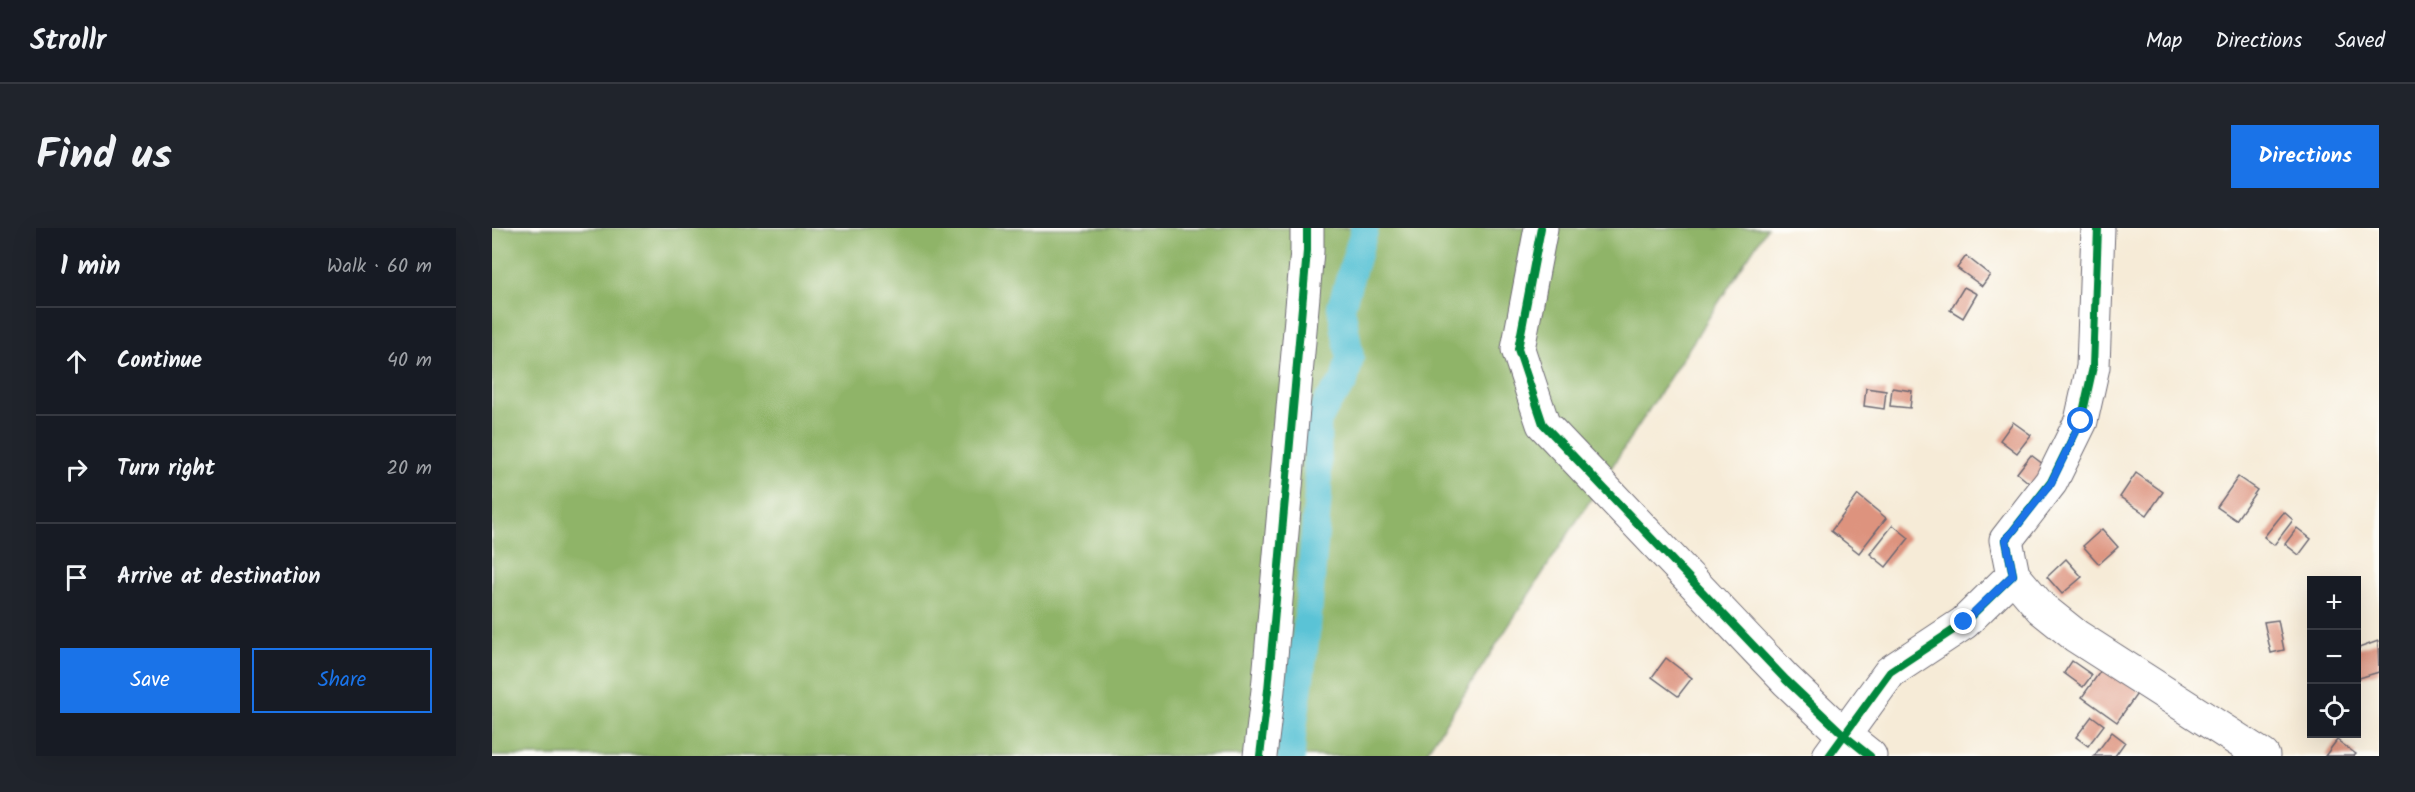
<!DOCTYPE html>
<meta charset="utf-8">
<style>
body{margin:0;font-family:Kalam,sans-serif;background:#20242c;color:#f1f3f6}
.controls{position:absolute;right:18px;bottom:18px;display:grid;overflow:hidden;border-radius:0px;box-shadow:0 6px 24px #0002}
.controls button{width:54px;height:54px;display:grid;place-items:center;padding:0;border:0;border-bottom:2px solid #363941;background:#171b24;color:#f1f3f6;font:30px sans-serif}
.stop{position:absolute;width:18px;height:18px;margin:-14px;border:4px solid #1a73e8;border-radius:50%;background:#fff}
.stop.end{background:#1a73e8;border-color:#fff;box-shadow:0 2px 6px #0008}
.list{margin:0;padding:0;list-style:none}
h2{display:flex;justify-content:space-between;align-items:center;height:78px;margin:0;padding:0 24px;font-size:26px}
h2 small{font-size:20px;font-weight:400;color:#9ea1a6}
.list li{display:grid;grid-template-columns:39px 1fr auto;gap:18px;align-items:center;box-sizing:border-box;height:108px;padding:0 24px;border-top:2px solid #363941}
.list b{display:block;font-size:22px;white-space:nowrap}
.list em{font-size:20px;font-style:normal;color:#9ea1a6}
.actions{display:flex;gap:12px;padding:18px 24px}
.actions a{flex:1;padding:14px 0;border:2px solid #1a73e8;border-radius:0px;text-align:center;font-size:21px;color:#1a73e8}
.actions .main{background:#1a73e8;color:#fff}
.icon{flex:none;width:33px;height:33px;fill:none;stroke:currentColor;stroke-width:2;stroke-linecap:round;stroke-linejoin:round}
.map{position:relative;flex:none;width:1887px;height:528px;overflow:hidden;border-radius:0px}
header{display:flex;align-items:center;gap:36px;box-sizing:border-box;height:84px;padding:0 30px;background:#171b24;border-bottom:2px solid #363941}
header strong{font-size:28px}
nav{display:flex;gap:33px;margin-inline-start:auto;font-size:21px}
.intro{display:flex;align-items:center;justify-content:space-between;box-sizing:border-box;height:144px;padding:0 36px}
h1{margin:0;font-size:42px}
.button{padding:15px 27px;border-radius:0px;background:#1a73e8;color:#fff;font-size:21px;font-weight:700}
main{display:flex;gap:36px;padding:0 36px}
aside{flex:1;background:#171b24;border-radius:0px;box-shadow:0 6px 24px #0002}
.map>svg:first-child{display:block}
.forest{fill:#8fb468;stroke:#586b52;stroke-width:1.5}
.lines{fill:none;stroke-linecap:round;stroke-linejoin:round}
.canal{stroke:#5ac3d6;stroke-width:28}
.building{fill:#dd937e}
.minor-casing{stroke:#6c6872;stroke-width:35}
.minor{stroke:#fff;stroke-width:33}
.cycleway-casing{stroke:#fdfcf7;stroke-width:11}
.cycleway{stroke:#00873e;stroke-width:8}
.route{stroke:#1a73e8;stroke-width:8}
</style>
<header>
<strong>Strollr</strong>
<nav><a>Map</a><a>Directions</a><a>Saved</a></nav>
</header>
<div class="intro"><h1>Find us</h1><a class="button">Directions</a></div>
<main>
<aside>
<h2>1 min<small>Walk · 60 m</small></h2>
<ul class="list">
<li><svg class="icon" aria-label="ahead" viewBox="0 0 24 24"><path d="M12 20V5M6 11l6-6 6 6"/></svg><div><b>Continue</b></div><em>40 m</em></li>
<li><svg class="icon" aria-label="right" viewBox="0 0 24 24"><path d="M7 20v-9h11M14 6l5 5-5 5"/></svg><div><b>Turn right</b></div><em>20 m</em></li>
<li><svg class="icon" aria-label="arrive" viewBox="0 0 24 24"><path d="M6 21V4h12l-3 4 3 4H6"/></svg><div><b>Arrive at destination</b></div></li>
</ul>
<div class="actions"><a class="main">Save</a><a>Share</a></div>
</aside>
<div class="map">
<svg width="1887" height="528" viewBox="0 0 1887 528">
<rect width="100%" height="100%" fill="#fdfcf7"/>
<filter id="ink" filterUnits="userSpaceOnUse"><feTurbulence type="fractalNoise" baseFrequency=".0167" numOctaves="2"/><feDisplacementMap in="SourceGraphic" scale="12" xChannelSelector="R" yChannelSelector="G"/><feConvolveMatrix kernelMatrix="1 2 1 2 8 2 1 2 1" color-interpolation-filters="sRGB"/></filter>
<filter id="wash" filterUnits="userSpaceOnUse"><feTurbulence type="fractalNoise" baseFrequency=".008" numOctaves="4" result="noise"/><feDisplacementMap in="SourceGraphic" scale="24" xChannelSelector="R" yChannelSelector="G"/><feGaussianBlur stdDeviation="1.35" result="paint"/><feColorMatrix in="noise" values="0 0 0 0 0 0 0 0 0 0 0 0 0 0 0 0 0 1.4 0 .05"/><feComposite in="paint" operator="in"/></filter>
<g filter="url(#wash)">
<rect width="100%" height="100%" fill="#f6ebd7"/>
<path class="forest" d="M0 0H1275L932 528H0Z"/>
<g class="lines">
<path class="canal" d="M799 528 800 508 815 399 826 267 825 194 837 172 852 154 858 129 849 79 873 0"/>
</g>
<g id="blocks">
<path class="building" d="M1474 28 1498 47 1490 58 1465 40Z
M1472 59 1485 66 1471 90 1458 82Z
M1374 160 1394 163 1392 181 1372 178Z
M1400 160 1420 163 1418 180 1398 178Z
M1521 194 1539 207 1525 225 1508 212Z
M1539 227 1556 240 1542 259 1525 245Z
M1644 245 1671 264 1655 287 1628 269Z
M1746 249 1765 262 1744 292 1725 279Z
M1366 267 1394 290 1367 325 1339 303Z
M1792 284 1801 292 1782 317 1772 309Z
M1401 297 1417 310 1394 339 1378 326Z
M1805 300 1819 311 1807 327 1793 316Z
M1610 301 1626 319 1607 336 1591 318Z
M1574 331 1590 349 1570 366 1555 349Z
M1786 392 1792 422 1779 425 1772 394Z
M1886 413 1887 444 1864 451V421Z
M1174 430 1200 450 1186 468 1160 449Z
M1580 433 1600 447 1591 459 1572 445Z
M1612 438 1647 463 1625 494 1590 469Z
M1600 488 1612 497 1596 518 1584 509Z
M1620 504 1633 514 1623 528H1602Z
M1845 512 1864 526 1862 528H1833Z"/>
</g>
</g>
<g filter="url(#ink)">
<use href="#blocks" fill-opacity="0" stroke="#6c6872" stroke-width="1.5"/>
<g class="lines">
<g class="minor-casing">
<path id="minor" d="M1049 0 1026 121 1051 196 1294 452 1353 508 1378 528
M1521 347 1549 380 1584 408 1771 528
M768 528 776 462 815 23V0
M1337 528 1398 444 1472 395 1521 347 1514 312 1559 254 1589 193 1601 139 1606 0"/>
</g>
<use href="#minor" class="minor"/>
<g class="cycleway-casing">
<path id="cycleway" d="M1049 0 1026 121 1051 196 1294 452 1353 508 1378 528
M768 528 776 462 815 23V0
M1337 528 1398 444 1472 395 1521 347 1514 312 1559 254 1589 193 1601 139 1606 0"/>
</g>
<use href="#cycleway" class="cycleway"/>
</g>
</g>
<g class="lines" filter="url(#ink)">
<path class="route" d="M1472 394 1521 347 1514 312 1559 255 1589 193"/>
</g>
</svg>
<div class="controls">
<button>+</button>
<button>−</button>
<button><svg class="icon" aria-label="locate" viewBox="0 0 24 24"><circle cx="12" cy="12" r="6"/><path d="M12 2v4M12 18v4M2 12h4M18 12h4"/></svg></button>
</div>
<div class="stop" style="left:1589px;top:193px"></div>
<div class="stop end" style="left:1472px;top:394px"></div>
</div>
</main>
